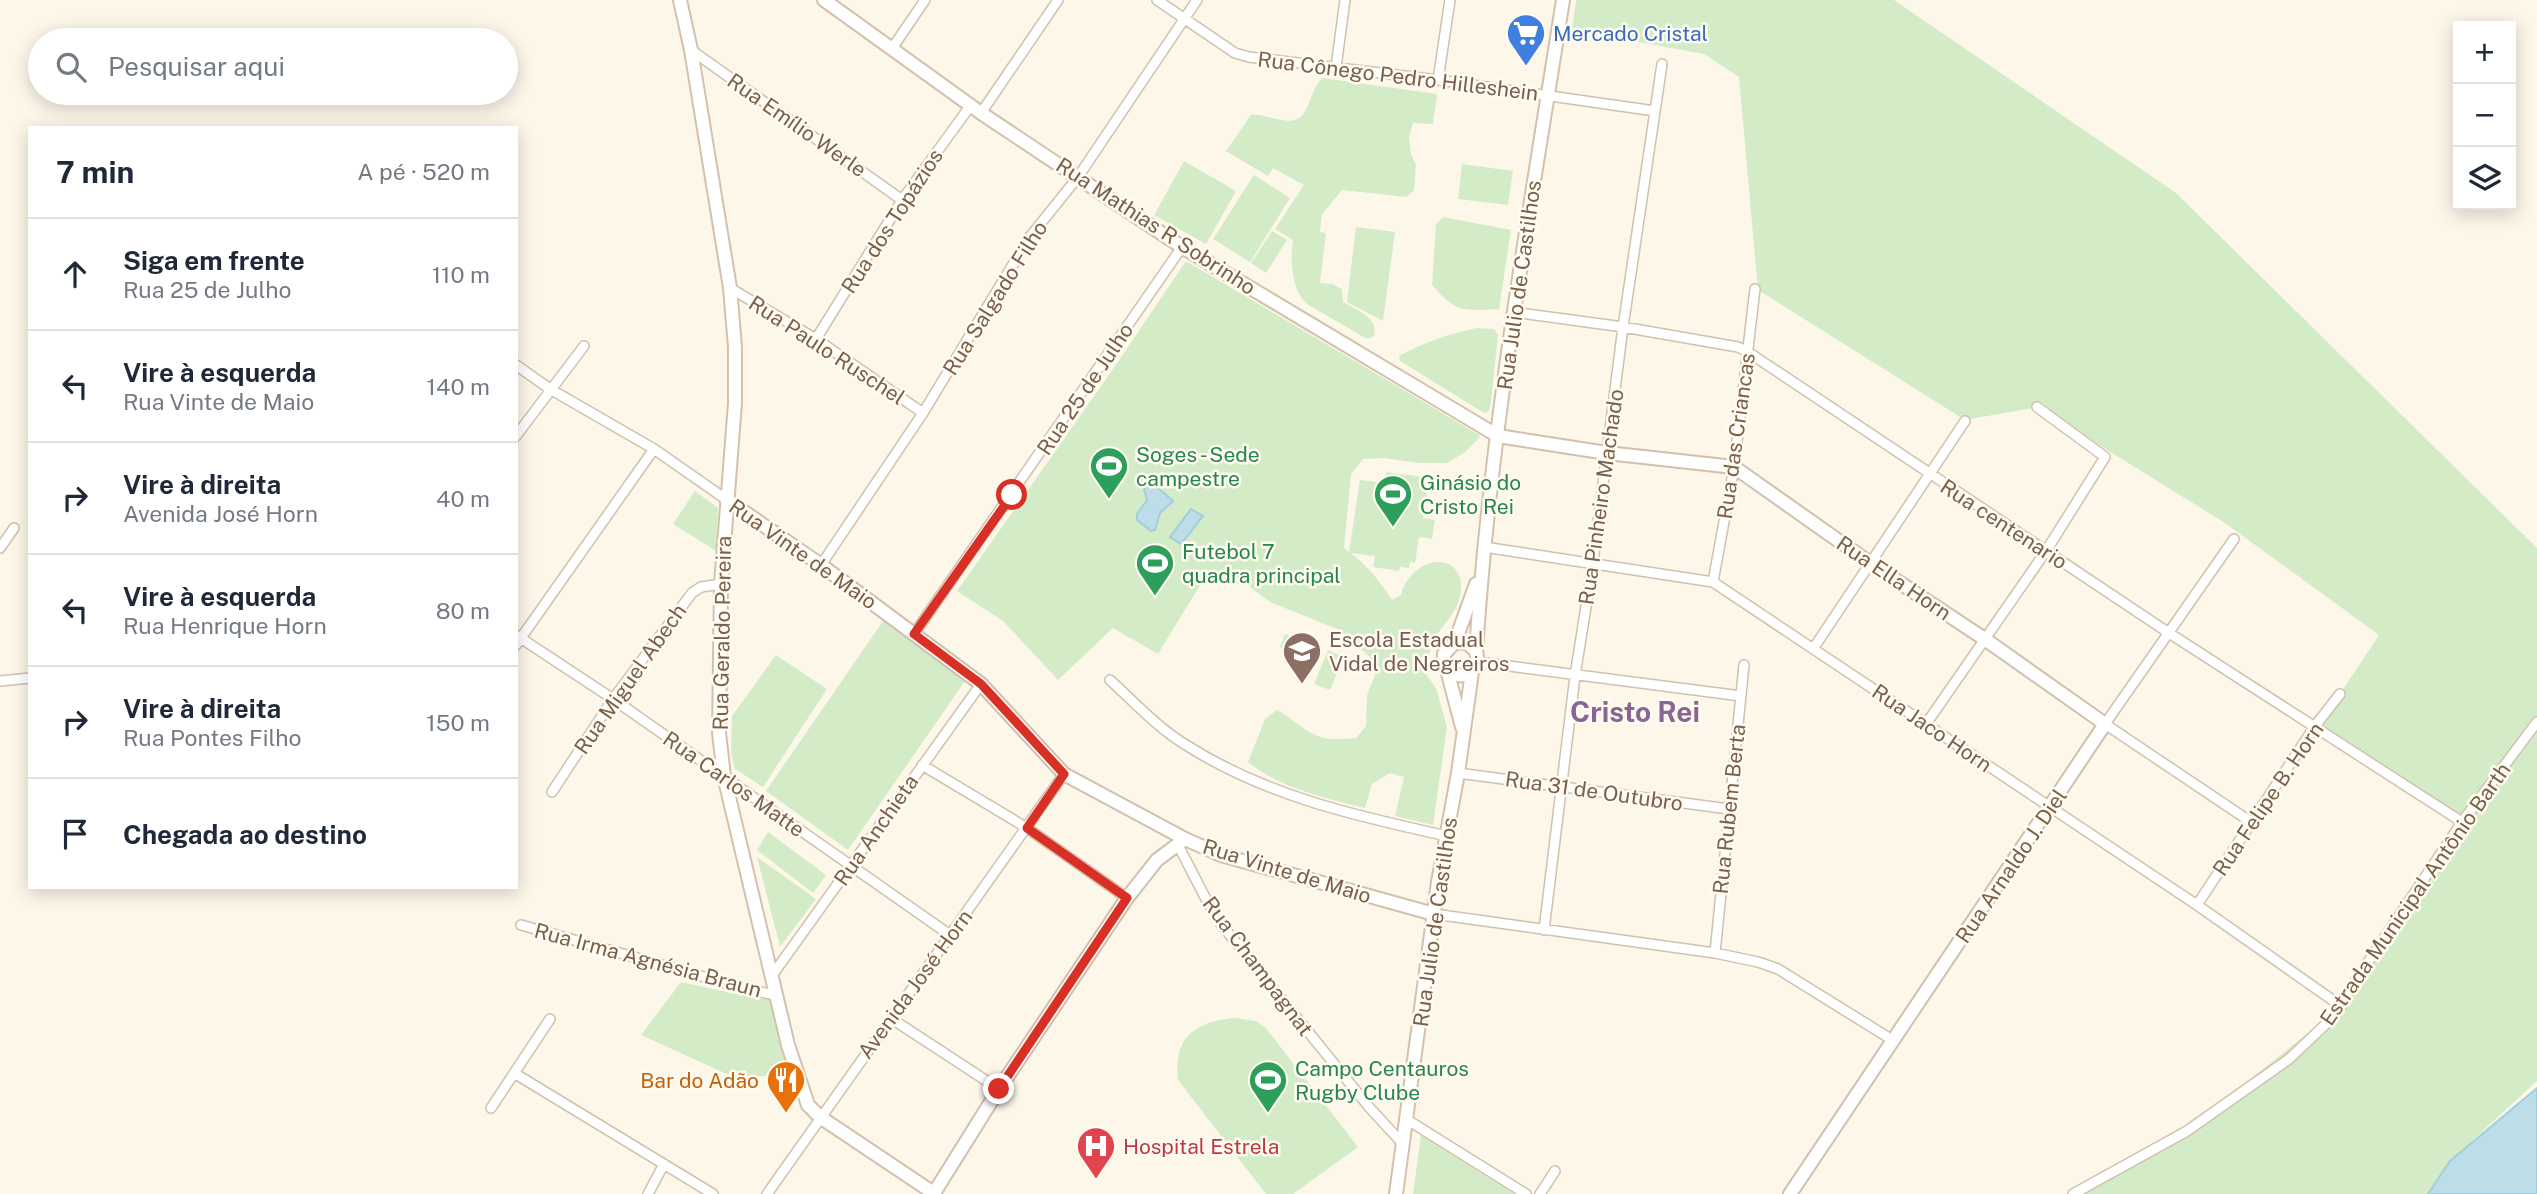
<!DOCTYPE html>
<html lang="pt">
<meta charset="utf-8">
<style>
body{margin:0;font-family:"Public Sans",sans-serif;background:#f2f2f3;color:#1f2937}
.controls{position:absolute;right:21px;top:21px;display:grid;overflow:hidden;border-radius:0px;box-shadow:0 4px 18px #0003}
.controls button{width:63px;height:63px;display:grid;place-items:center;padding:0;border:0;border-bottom:2px solid #e0e1e3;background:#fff;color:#1f2937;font:35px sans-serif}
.stop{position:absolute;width:21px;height:21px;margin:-16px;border:5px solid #d93025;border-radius:50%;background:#fff}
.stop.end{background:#d93025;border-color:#fff;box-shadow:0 2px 7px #0008}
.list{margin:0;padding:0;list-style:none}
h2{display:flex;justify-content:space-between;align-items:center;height:91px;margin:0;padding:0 28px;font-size:30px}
h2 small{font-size:23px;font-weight:400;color:#747a83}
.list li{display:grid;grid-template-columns:46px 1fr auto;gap:21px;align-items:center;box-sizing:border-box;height:112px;padding:0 28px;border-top:2px solid #e0e1e3}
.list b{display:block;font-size:26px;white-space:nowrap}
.list p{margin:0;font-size:23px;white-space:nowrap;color:#747a83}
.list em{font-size:23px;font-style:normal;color:#747a83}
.icon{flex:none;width:38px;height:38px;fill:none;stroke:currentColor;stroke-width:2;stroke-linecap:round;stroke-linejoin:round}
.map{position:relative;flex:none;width:2537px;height:1194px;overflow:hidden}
.search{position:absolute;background:#fff;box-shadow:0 4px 18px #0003;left:28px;top:28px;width:490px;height:77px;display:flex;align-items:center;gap:18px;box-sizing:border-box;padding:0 24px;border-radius:38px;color:#747a83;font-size:26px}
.panel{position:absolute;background:#fff;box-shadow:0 4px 18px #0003;left:28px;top:126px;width:490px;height:763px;border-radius:0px}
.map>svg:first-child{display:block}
.green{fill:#d3ecc7}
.water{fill:#bddee8;stroke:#a2cddb;stroke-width:2}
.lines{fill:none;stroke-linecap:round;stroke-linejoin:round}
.minor-casing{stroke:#d1c0ae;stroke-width:12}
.tertiary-casing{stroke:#d1c0ae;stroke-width:16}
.secondary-casing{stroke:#d4c1ac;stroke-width:16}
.minor{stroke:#fff;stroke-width:9}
.tertiary{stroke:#fff;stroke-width:12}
.secondary{stroke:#fff;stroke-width:12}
.route{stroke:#d93025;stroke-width:9}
.labels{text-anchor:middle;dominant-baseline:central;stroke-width:5;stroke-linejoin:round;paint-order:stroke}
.shop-label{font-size:21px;fill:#366cbe;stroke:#fffbf1;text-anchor:start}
.street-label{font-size:21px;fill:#7a604b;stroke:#fffbf1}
.leisure-label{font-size:21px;fill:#27864d;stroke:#fffbf1;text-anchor:start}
.education-label{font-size:21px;fill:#785e54;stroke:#fffbf1;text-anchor:start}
.food-label{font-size:21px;fill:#c56008;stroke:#fffbf1;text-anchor:end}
.health-label{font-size:21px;fill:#be3a42;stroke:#fffbf1;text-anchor:start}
.district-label{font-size:28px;font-weight:bold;fill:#896495;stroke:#fffbf1}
</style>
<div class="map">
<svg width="2537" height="1194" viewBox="0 0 2537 1194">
<rect width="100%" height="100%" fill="#fdf7ea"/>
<path class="green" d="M1576 0H1894L2176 193 2537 548V1081L2450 1161 2428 1194H2073L2187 1131 2341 1006 2462 823 2315 726 2340 694 2379 635 2225 523 2038 407 1965 420 1758 290 1739 77 1704 54 1572 30Z
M1322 78 1437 94 1433 124 1413 123 1409 137 1411 154 1416 165 1414 190 1407 197 1342 190 1322 214 1320 232 1326 233 1320 283 1332 284 1342 289 1343 302C1356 310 1379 317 1374 336L1367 339 1307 304C1291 289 1290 260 1293 240L1275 229 1304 185 1273 168 1268 176 1226 151 1251 115C1267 112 1292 131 1304 113 1311 102 1312 89 1322 78Z
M1184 161 1236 191 1206 244 1154 215Z
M1462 164 1513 171 1508 205 1458 199Z
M1254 175 1290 198 1250 262 1213 239Z
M1443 217 1511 230 1499 309C1463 311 1456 313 1432 285L1436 224Z
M1356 227 1395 232 1383 321 1347 302Z
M1272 231 1287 240 1266 273 1251 263Z
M1186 261 1481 436 1465 452 1447 463H1418L1384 458 1363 459 1351 474 1344 548 1349 552 1360 480 1384 483 1386 472 1423 477 1421 491 1427 492 1423 518 1435 520 1432 539 1419 537 1415 563 1410 562 1409 568 1400 567 1399 571 1373 567 1375 556 1350 553C1368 565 1380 582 1392 600L1401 595C1411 556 1462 549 1461 588 1460 609 1447 620 1436 636 1430 645 1428 662 1425 673L1436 688 1447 727 1433 825 1395 816 1404 777 1390 773 1372 784 1365 808C1326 799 1280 788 1248 762L1265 719 1277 710C1291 717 1303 730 1315 735 1328 741 1342 739 1356 738L1366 726 1367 695 1375 675 1370 657 1337 629 1270 602 1249 586 1214 580 1207 574 1158 654 1113 628 1058 680 1003 621 957 591 1111 372Z
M1477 328 1494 329 1498 335 1491 402 1489 411 1484 413 1400 361 1399 356C1424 342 1450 334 1477 328Z
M695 491 718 508 716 551 673 524Z
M883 621 965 681 848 850 766 791Z
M1285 634 1307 642 1302 655 1280 647Z
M1328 650 1344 657 1330 690 1314 684Z
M776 655 827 689 763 787 735 769 731 752 732 716Z
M768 832 826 875 813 893 757 850Z
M757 857 816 899 780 947Z
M681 982 754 998 770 999 789 1077 729 1075 641 1035Z
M1234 1018 1256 1021 1266 1028 1358 1147 1293 1194H1266L1178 1080C1173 1037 1195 1022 1234 1018Z
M1421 1135 1509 1191 1514 1194H1413Z"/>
<path class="water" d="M1149 484 1158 488 1173 501 1160 513 1155 530 1151 531 1137 520V514L1147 500 1144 489Z
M1191 509 1203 516 1181 544 1170 537Z
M2537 1088V1194H2428L2450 1161Z"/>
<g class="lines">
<g class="minor-casing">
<path id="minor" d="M1157 0 1235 53 1249 57 1438 80 1655 111
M893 47 925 0
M691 50 902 200
M1336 67 1345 0
M1438 80 1450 0
M981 113 1058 0
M730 288 816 339 923 413
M1513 312 1623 327 1738 347 1748 352 2169 633 2462 822
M816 339 902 200 971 105
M516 365 550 389 654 449 727 500
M516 436 584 346
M2234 539 2105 724 2251 822
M1484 547 1713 582 2197 905 2341 1006
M0 548 14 528
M821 565 923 413 1029 238 1078 177 1197 0
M1713 582 1734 467 1755 289
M914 634 1182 247
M516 635 613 699 950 935
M516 645 654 449
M1813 649 1965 421
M1478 662 1741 696
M1110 680C1134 702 1158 728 1186 745 1266 796 1356 816 1447 836
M0 681 30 678
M1926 724 2046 551 2105 457 2037 407
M922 765 1027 828 1127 898
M1458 773 1729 809
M552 792 613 699 692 593 701 587 721 584
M1178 845 1207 901 1221 924 1369 1107 1403 1144
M2197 905 2315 726 2340 694
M1434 914 1715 953 1758 962 1778 969 1894 1041
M521 925 750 990 776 995
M1544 930 1575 676 1593 562 1623 327 1662 64
M1715 953 1744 665
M771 977 981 684
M892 1019 999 1089
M514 1073 713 1194
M491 1108 550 1019
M1406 1119 1526 1194
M648 1194 664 1164
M767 1194 1064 774
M1540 1194 1555 1171
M2073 1194 2187 1131 2289 1059 2328 1022 2462 822 2537 722"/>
</g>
<g class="tertiary-casing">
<path id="tertiary" d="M1498 436 1607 453 1734 467 1870 563 1986 640 2105 724 1790 1194
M727 500 821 565 981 684 1064 774 1185 839 1221 855 1434 914
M934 1193 999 1089 1127 898 1157 860 1185 839"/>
</g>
<g class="secondary-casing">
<path id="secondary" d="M680 0 691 50 730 288 735 347V403L721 584 719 733 724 776 788 1045 808 1105 820 1117 935 1194
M824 0 981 113 1182 247 1498 436
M1455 642 1476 584
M1476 651 1467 643 1455 642 1444 654C1441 677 1469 684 1478 662L1476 651C1490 432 1529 216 1563 0
M1447 670 1462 727
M1396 1194 1438 882 1458 773 1472 672"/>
</g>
<use href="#minor" class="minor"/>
<use href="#tertiary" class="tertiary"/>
<use href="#secondary" class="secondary"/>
</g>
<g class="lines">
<path class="route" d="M999 1089 1127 898 1027 828 1064 774 981 684 914 634 1012 495"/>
</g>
<defs>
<g id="supermarket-pin" transform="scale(2.0125)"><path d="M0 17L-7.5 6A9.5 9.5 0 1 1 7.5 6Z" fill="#3f7fe0" stroke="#fffbf1"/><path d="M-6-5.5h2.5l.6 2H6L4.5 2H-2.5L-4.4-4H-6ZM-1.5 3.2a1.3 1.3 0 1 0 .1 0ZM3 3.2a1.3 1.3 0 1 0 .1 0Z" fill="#fff"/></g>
<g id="stadium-pin" transform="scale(2.0125)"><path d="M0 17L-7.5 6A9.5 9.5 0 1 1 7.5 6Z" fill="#2e9e5b" stroke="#fffbf1"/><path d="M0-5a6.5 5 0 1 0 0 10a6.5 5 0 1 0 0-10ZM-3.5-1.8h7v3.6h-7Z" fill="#fff"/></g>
<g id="school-pin" transform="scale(2.0125)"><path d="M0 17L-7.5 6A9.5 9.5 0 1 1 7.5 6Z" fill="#8d6e63" stroke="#fffbf1"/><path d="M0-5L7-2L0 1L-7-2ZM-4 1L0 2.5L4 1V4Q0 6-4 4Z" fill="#fff"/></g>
<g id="restaurant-pin" transform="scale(2.0125)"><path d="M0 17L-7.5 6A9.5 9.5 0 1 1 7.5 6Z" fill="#e8710a" stroke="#fffbf1"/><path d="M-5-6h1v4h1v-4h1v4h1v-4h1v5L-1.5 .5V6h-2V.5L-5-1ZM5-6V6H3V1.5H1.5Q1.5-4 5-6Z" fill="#fff"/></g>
<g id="hospital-pin" transform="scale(2.0125)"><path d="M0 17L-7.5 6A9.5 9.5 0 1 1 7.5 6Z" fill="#e0444e" stroke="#fffbf1"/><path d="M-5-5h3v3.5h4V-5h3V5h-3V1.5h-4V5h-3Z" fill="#fff"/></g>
</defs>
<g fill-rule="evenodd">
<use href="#supermarket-pin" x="1526" y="33"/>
<use href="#stadium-pin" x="1109" y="466"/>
<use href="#stadium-pin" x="1393" y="494"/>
<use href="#stadium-pin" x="1155" y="563"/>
<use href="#school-pin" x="1302" y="651"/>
<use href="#restaurant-pin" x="786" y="1080"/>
<use href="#stadium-pin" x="1268" y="1080"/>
<use href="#hospital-pin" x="1096" y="1146"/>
</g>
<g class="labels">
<g class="shop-label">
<text x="1553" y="33">Mercado Cristal</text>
</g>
<g class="street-label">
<text transform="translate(1398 76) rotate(7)">Rua Cônego Pedro Hilleshein</text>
<text transform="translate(797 125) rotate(35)">Rua Emílio Werle</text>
<text transform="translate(892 221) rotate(-57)">Rua dos Topázios</text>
<text transform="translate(1156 226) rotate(33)">Rua Mathias R Sobrinho</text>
<text transform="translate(1519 285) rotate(-82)">Rua Julio de Castilhos</text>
<text transform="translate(995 298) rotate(-58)">Rua Salgado Filho</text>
<text transform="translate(827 350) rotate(33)">Rua Paulo Ruschel</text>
<text transform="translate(1085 389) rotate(-56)">Rua 25 de Julho</text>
<text transform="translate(1736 436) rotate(-82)">Rua das Criancas</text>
<text transform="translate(1601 497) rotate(-82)">Rua Pinheiro Machado</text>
<text transform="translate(2004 524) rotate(33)">Rua centenario</text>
<text transform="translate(803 554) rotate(35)">Rua Vinte de Maio</text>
<text transform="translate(1894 578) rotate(34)">Rua Ella Horn</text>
<text transform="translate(722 633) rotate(-89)">Rua Geraldo Pereira</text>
<text transform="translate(630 679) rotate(-55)">Rua Miguel Abech</text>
<text transform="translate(1932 728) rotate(34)">Rua Jaco Horn</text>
<text transform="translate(734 784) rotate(35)">Rua Carlos Matte</text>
<text transform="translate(1594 791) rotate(8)">Rua 31 de Outubro</text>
<text transform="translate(2268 799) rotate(-56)">Rua Felipe B. Horn</text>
<text transform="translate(1729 809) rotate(-84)">Rua Rubem Berta</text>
<text transform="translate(876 830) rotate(-55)">Rua Anchieta</text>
<text transform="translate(2011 866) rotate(-56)">Rua Arnaldo J. Diel</text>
<text transform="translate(1287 871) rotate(17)">Rua Vinte de Maio</text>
<text transform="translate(2415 894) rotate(-55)">Estrada Municipal Antônio Barth</text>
<text transform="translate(1435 922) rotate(-82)">Rua Julio de Castilhos</text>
<text transform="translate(648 960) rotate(15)">Rua Irma Agnésia Braun</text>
<text transform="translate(1258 966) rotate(53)">Rua Champagnat</text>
<text transform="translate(915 984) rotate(-54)">Avenida José Horn</text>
</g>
<g class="leisure-label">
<text x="1136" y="454">Soges - Sede<tspan x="1136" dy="24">campestre</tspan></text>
<text x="1420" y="482">Ginásio do<tspan x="1420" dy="24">Cristo Rei</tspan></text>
<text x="1182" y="551">Futebol 7<tspan x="1182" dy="24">quadra principal</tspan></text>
<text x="1295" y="1068">Campo Centauros<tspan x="1295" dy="24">Rugby Clube</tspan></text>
</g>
<g class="education-label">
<text x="1329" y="639">Escola Estadual<tspan x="1329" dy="24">Vidal de Negreiros</tspan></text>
</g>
<g class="food-label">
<text x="759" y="1080">Bar do Adão</text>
</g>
<g class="health-label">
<text x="1123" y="1146">Hospital Estrela</text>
</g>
<g class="district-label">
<text x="1635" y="711">Cristo Rei</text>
</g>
</g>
</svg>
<div class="controls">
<button>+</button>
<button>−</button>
<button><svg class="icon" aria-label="layers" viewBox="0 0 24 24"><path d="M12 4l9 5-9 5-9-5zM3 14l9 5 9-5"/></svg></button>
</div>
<div class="stop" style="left:1012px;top:495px"></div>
<div class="stop end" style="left:999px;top:1089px"></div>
<div class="search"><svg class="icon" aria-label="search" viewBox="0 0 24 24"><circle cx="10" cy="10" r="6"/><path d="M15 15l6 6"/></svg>Pesquisar aqui</div>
<section class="panel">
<h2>7 min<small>A pé · 520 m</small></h2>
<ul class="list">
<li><svg class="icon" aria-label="ahead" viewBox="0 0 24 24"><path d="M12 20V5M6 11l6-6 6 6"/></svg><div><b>Siga em frente</b><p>Rua 25 de Julho</p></div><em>110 m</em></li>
<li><svg class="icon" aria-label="left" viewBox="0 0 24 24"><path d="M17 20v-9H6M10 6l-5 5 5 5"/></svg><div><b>Vire à esquerda</b><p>Rua Vinte de Maio</p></div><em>140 m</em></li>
<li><svg class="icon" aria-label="right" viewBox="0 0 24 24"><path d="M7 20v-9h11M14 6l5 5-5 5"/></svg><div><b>Vire à direita</b><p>Avenida José Horn</p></div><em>40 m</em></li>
<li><svg class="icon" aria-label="left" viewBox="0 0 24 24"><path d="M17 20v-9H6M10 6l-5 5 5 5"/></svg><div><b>Vire à esquerda</b><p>Rua Henrique Horn</p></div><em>80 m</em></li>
<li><svg class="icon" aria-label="right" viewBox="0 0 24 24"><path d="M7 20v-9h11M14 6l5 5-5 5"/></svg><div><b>Vire à direita</b><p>Rua Pontes Filho</p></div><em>150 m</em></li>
<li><svg class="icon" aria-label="arrive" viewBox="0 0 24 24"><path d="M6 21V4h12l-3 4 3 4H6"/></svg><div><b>Chegada ao destino</b></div></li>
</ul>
</section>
</div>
